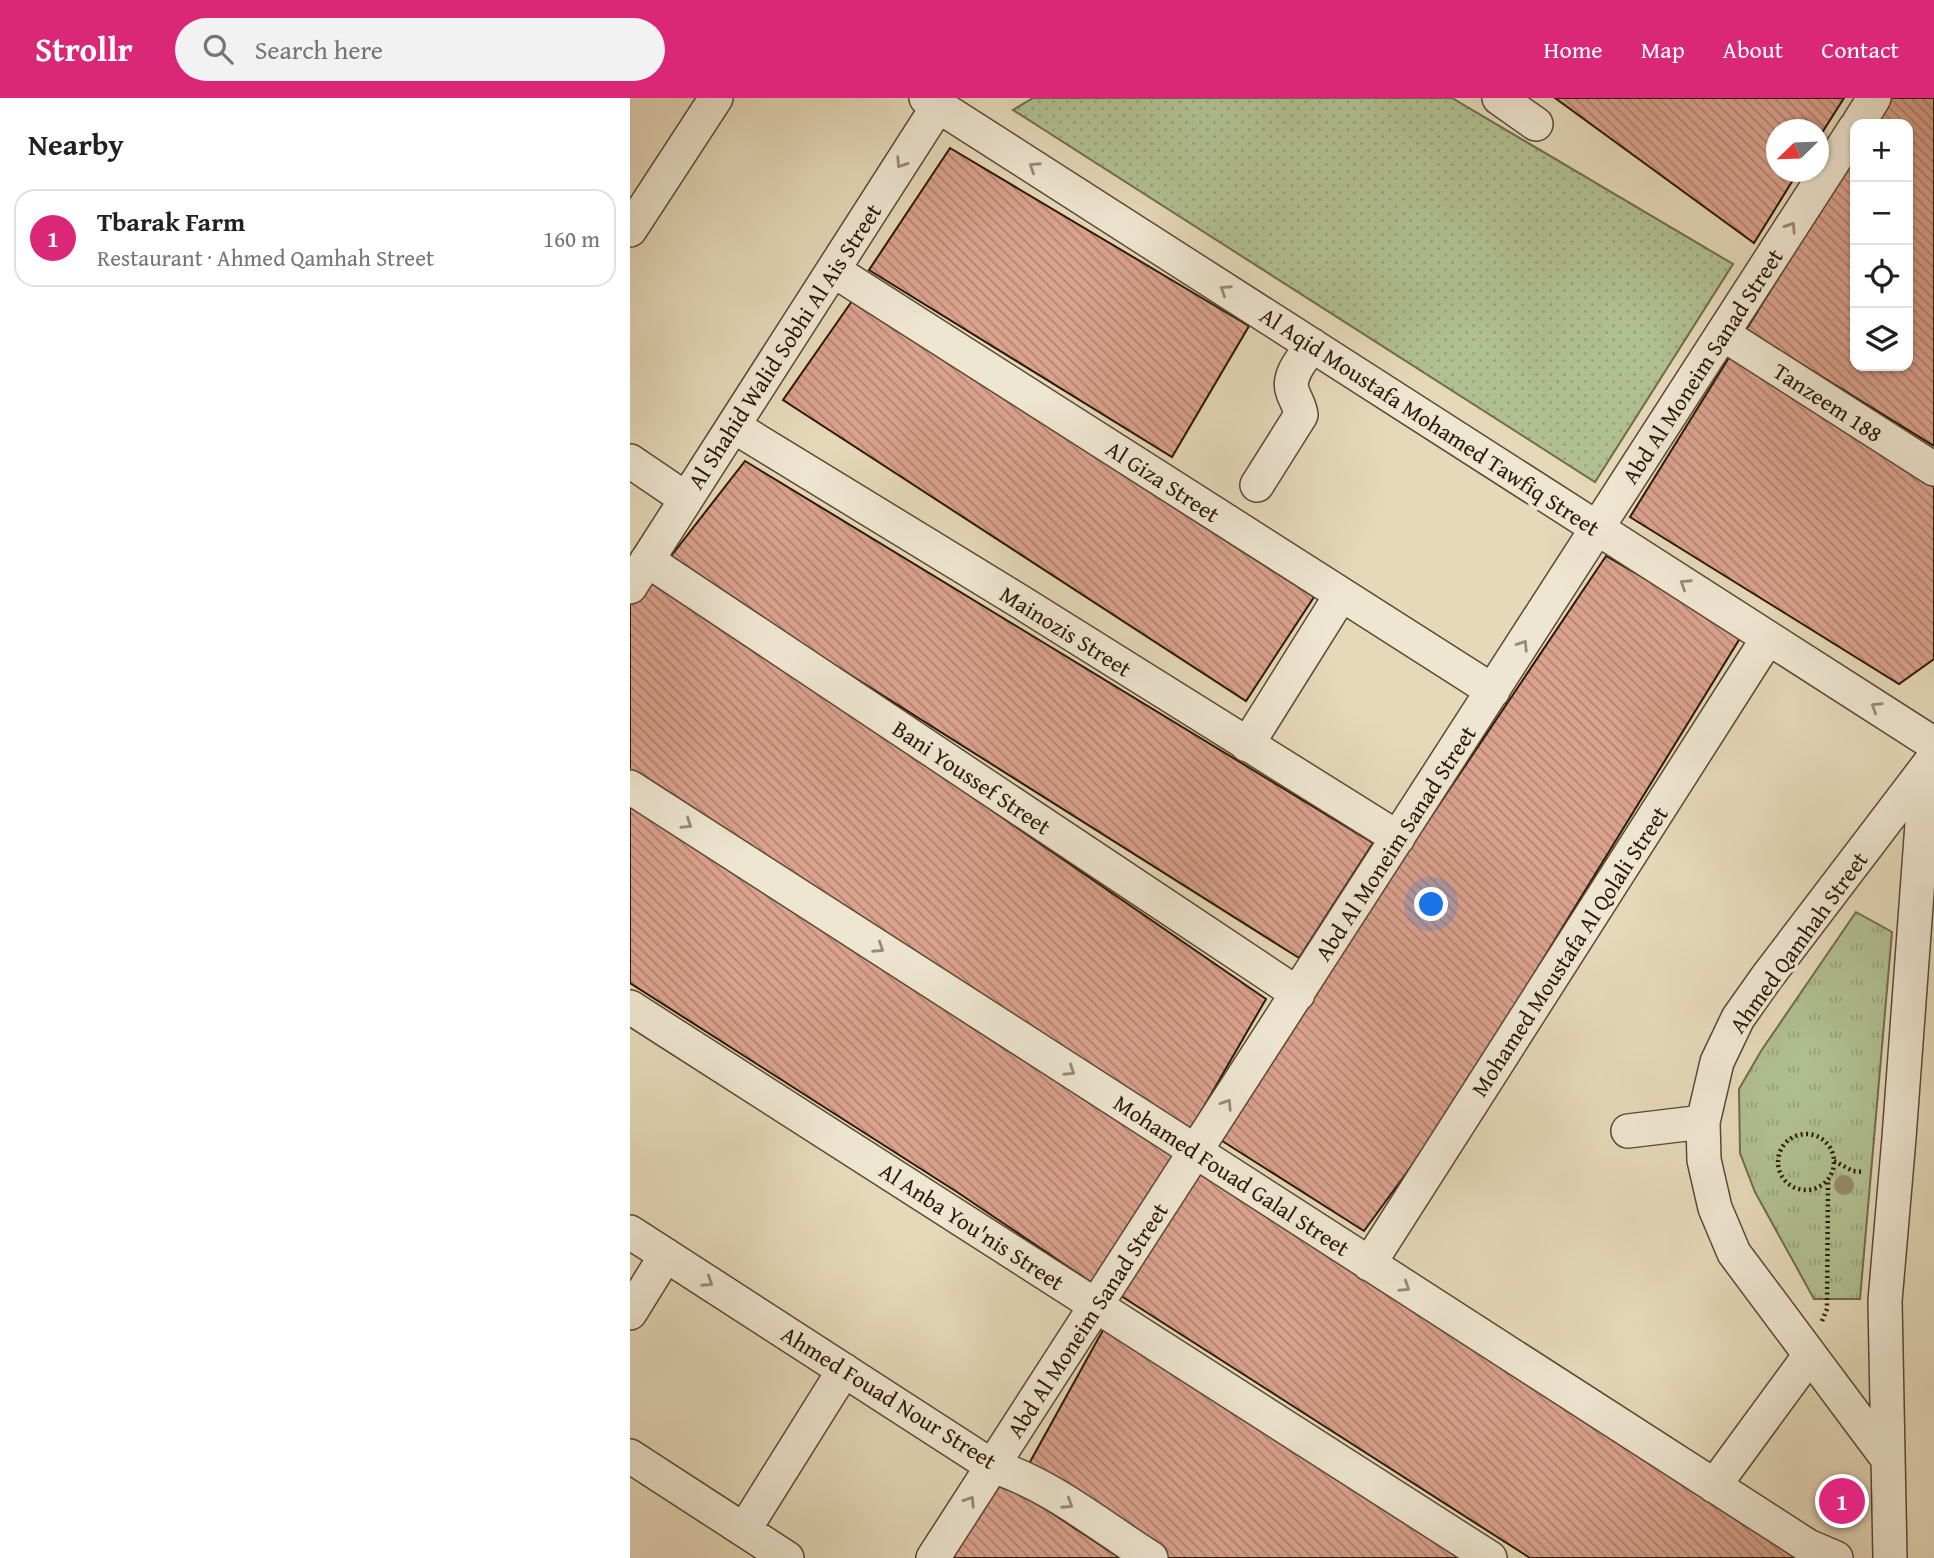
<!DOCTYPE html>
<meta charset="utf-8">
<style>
body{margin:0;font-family:"Gentium Book Plus",serif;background:#f2f2f2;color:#202124}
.controls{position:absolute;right:21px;top:21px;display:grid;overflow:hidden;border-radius:14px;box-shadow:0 2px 5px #0004}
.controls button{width:63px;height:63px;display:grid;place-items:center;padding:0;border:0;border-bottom:2px solid #e0e0e0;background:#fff;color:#202124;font:35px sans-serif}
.compass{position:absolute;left:1136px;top:21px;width:63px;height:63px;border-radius:50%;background:#fff;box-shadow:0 2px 5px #0004;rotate:247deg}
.you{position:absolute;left:802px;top:807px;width:24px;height:24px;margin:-18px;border:5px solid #fff;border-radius:50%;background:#1a73e8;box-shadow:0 0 0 10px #1a73e833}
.badge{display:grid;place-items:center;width:46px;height:46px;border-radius:50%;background:#db2777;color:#fff;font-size:23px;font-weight:700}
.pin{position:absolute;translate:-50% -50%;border:4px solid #fff;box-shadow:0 2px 7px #0006}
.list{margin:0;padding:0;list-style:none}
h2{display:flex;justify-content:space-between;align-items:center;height:91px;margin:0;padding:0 28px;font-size:30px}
h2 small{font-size:23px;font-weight:400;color:#757577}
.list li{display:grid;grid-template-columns:46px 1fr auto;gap:21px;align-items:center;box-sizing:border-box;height:98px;margin:0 14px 14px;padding:0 14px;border:2px solid #e0e0e0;border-radius:21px}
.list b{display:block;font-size:26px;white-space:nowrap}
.list p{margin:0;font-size:23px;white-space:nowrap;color:#757577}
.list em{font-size:23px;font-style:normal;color:#757577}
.icon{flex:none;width:38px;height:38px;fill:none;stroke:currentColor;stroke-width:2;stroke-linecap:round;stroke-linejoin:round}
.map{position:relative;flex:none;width:1304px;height:1460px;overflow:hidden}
header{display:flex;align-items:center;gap:42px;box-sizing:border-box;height:98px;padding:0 35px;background:#db2777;color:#fff}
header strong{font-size:33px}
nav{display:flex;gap:38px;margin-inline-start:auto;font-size:24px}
.search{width:490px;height:63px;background:#f2f2f2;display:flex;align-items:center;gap:18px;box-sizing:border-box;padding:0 24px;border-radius:38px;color:#757577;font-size:26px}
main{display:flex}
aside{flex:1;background:#fff}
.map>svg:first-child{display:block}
.grass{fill:url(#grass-dots);stroke:#6e6c4c;stroke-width:2}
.park{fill:url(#park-tufts);stroke:#6e6c4c;stroke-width:2}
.building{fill:url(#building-back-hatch);stroke:#2a1905;stroke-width:2}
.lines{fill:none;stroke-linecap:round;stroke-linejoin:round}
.minor-casing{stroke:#594932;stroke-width:36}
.path{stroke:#2a1905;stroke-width:4.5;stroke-dasharray:2 3.5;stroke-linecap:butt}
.minor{stroke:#efe6d2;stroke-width:33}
.tree{fill:#958b6e}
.oneway{stroke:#968a76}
.labels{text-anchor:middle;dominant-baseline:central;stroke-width:7;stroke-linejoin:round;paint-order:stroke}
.street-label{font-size:23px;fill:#2a1905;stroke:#efe6d2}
</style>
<header>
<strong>Strollr</strong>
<div class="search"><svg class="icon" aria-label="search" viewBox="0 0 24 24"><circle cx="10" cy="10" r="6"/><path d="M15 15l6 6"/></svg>Search here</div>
<nav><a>Home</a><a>Map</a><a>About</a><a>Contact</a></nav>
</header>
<main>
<aside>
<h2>Nearby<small></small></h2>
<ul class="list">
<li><span class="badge">1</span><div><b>Tbarak Farm</b><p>Restaurant · Ahmed Qamhah Street</p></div><em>160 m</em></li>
</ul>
</aside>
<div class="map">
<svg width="1304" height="1460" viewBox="0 0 1304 1460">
<defs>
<pattern id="grass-dots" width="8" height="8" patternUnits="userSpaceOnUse" patternTransform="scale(1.75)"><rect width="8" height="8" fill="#b1c092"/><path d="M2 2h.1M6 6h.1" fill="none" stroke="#98a47c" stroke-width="1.8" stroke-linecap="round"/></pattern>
<pattern id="park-tufts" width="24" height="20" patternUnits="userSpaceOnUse" patternTransform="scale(1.75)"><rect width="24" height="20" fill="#b1c092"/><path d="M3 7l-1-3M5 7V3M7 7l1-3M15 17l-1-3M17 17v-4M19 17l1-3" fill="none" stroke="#98a47c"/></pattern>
<pattern id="building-back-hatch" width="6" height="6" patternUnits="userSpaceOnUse" patternTransform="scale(1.75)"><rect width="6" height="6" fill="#dba28e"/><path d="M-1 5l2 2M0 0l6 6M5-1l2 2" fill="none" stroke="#b28372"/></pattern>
</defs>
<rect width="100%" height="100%" fill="#e6d9ba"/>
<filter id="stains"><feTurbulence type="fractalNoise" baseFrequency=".00286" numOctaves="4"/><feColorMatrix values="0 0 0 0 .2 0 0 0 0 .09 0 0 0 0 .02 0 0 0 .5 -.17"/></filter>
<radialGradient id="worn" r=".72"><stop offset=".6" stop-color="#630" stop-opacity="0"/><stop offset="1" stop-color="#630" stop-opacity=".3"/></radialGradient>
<path class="grass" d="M403 0H822L1103 166 965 384 383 12Z"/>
<path class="park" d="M1226 814 1262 834 1230 1201H1184L1125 1094 1110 1055 1109 991 1131 953Z"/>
<path class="building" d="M925 0H1214L1188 41V32H1146V74H1168L1124 145Z
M1260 0H1304V348L1116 232 1225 56V268H1278V26H1244Z
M320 50 619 228 542 359 239 172Z
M222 203 684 499 616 603 153 302Z
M1100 258 1304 386V561L1269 586 1000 419Z
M115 363 743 745 669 860 38 462Z
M976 458 1112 537 810 1029 734 1133 586 1039Z
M20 477 636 901 561 1031 0 674V507Z
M0 706 551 1055 468 1189 327 1094 0 885Z
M567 1066 1185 1460H900L488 1196Z
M478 1223 835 1460H535L395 1373Z
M372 1382 490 1460H321Z"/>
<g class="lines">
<g class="minor-casing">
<path id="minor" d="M296 0 1304 646
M869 0 906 26
M1228 26 1244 0
M0 132 86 0
M203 172 863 593
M1093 236 1304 371
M103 328 394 506 768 740
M0 363 56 401
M627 387 671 317C670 308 666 303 663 295 656 278 673 261 682 247
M17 462 668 896
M0 489 308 8
M617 647 711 497
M0 689 1178 1448 1206 1460
M0 909 860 1460
M998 1033 1073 1024
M0 1134 362 1368C420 1386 470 1428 521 1460
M739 1166 1138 540
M0 1215 36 1157
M0 1358 157 1460
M1257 1360 1104 1155 1085 1110 1074 1062 1073 1024 1087 964 1108 920 1137 879 1299 666
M1084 1388 1180 1257
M114 1432 214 1272
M303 1460 1225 30
M1260 1460 1255 1203 1269 1040 1292 726 1299 668"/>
</g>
<path class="path" d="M1148 1064a28 28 0 1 1 56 0a28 28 0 1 1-56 0Z
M1204 1063 1223 1073 1234 1074
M1192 1223 1197 1211 1198 1082"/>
<use href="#minor" class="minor"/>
</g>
<circle class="tree" cx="1214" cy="1087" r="10"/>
<defs><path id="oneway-chevron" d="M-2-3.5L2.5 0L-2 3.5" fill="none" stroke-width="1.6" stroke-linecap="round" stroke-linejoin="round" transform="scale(1.75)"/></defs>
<g class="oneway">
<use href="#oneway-chevron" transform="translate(271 65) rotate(123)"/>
<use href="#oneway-chevron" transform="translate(404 69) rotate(-147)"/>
<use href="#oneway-chevron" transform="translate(1161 129) rotate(-57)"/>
<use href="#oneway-chevron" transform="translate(595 192) rotate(-147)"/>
<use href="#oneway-chevron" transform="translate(1055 486) rotate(-147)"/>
<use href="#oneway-chevron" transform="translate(893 547) rotate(-57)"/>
<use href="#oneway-chevron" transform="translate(1246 609) rotate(-147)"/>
<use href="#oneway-chevron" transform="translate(57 726) rotate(33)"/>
<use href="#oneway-chevron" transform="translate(249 850) rotate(33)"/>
<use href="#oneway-chevron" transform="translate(440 973) rotate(33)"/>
<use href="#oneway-chevron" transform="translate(597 1006) rotate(-57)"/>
<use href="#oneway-chevron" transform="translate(78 1184) rotate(33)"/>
<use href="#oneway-chevron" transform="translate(775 1189) rotate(33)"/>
<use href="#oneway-chevron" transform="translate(340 1403) rotate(-57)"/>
<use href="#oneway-chevron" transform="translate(438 1406) rotate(33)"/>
</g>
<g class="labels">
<g class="street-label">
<text transform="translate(154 248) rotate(-57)">Al Shahid Walid Sobhi Al Ais Street</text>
<text transform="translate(1072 268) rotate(-57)">Abd Al Moneim Sanad Street</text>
<text transform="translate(1198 304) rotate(33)">Tanzeem 188</text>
<text transform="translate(800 323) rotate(33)">Al Aqid Moustafa Mohamed Tawfiq Street</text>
<text transform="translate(533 383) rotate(33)">Al Giza Street</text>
<text transform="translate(436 533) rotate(32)">Mainozis Street</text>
<text transform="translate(342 679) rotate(34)">Bani Youssef Street</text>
<text transform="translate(765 745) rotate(-57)">Abd Al Moneim Sanad Street</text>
<text transform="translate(1168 844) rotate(-54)">Ahmed Qamhah Street</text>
<text transform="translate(939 853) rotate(-57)">Mohamed Moustafa Al Qolali Street</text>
<text transform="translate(602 1077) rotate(33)">Mohamed Fouad Galal Street</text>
<text transform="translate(342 1128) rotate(33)">Al Anba You'nis Street</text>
<text transform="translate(457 1222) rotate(-57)">Abd Al Moneim Sanad Street</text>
<text transform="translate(259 1299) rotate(32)">Ahmed Fouad Nour Street</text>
</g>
</g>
<rect width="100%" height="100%" filter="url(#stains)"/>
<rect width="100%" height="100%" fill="url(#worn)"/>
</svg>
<div class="controls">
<button>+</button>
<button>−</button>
<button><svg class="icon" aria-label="locate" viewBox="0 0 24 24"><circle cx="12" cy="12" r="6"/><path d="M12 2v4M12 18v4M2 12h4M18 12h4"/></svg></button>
<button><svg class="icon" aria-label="layers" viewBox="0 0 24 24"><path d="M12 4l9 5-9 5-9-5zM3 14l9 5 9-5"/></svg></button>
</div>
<svg class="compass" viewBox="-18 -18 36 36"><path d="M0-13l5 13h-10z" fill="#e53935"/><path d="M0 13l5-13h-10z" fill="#757577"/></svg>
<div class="you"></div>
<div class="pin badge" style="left:1212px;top:1403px">1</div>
</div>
</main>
